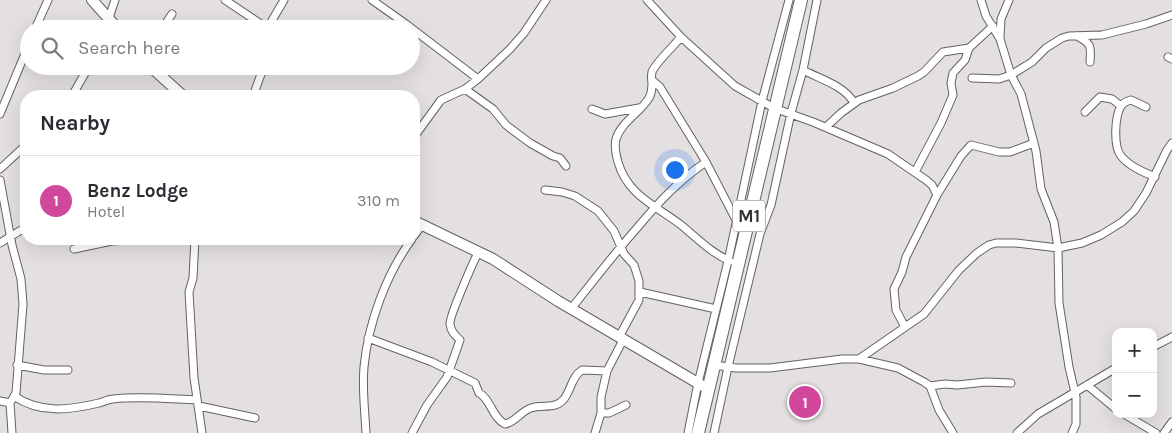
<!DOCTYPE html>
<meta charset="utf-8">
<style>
body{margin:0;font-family:Karla,sans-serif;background:#f7f7f7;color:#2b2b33}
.controls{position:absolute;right:15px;bottom:15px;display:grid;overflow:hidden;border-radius:10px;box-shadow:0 5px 20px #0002}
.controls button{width:45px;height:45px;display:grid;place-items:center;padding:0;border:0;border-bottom:1px solid #e1e1e2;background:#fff;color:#2b2b33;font:25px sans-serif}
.you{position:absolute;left:674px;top:169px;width:18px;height:18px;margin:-12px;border:4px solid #fff;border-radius:50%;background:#1a73e8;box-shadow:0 0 0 8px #1a73e833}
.badge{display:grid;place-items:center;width:32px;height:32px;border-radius:50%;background:#0f766e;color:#fff;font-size:16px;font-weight:700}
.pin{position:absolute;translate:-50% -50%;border:2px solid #fff;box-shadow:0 1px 5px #0006}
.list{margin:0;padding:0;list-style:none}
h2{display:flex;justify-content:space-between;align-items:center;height:65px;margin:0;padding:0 20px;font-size:21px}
h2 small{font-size:16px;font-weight:400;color:#7c7c81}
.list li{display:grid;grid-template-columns:32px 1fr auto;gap:15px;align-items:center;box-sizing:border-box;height:90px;padding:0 20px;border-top:1px solid #e1e1e2}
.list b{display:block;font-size:19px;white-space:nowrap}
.list p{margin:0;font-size:16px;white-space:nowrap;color:#7c7c81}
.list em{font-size:16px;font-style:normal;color:#7c7c81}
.icon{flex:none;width:28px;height:28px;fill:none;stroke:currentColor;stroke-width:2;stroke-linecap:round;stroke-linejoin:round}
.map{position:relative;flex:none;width:1172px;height:433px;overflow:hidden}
.search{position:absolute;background:#fff;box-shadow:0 5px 20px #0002;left:20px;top:20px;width:400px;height:55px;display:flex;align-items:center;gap:12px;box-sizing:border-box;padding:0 18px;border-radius:28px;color:#7c7c81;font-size:19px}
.panel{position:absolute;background:#fff;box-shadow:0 5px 20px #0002;left:20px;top:90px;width:400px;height:155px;border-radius:20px}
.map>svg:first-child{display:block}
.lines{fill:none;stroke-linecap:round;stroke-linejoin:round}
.street-casing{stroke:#646162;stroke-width:9}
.secondary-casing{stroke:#646162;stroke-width:12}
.highway-casing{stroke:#646162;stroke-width:14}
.street{stroke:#fff;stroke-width:7}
.secondary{stroke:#fff;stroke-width:10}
.highway{stroke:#fff;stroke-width:12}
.labels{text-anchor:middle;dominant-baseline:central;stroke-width:5;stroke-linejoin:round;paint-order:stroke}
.shield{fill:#fff;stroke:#727171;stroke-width:1}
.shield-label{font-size:18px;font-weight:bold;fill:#353434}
</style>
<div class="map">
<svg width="1172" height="433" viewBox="0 0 1172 433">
<rect width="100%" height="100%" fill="#e4e0e1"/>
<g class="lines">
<g class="street-casing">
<path id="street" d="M225 0 267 28
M372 0 406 24 478 79
M647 0 681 37 735 86 774 108 813 122 888 154 926 180 932 185 937 195
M981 0 986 16 1000 39 1011 75 1021 94 1036 151 1041 189 1054 222 1058 248 1059 303 1069 367 1076 397V424L1072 433
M35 29 48 0
M102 29 109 18 115 0
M162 29 172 14
M267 29 284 0
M1077 36C1092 44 1091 46 1090 62
M681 37C674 46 656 62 652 72 650 81 655 87 649 98 640 113 621 122 616 139 614 147 616 155 618 162 628 196 655 205 681 225 697 238 711 253 730 261
M1000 38 1001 19 1009 0
M1168 57 1172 59
M803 70C820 79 845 86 854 103
M972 78 999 79 1011 75 1032 62 1046 48 1062 38 1069 36 1102 35 1146 24 1172 15
M653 81 660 87 706 162 736 220
M465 89 493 109 506 125 530 143 553 156 560 158 566 166
M72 96 89 66
M253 96 264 66
M1146 107 1131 100C1127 101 1124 102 1121 106 1115 116 1113 146 1121 156 1129 166 1143 172 1155 177
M592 109 605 114 639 108
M1085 112 1100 97 1112 99 1121 106
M0 114 29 44
M826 127 841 113 859 100 893 88 918 76 924 72 943 52 969 48 993 26
M414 137 441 100 465 89 478 79 510 49 524 33 546 0
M0 169 26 145
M915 172 941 123 953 95 951 83 953 73 965 60 969 48
M0 180 12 245 21 279 23 304 16 393 10 403 12 433
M545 190 562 192 575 196 598 211 614 231 624 254 634 265 639 281V300L619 337
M414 236 422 225
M195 239 193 278 189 292 194 378 202 433
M0 243 26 227
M74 249 112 241 148 239
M640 292 716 309
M571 309C593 281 614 254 637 228 658 203 679 180 706 162
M905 327 896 310 894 289 902 272 906 257 937 195 961 156 971 145 999 152H1010L1034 143
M368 338 432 362 475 383 479 393C491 399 492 418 505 424 516 422 521 411 531 408 543 404 555 410 564 399 571 390 572 376 582 370L607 371
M1153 347 1172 337
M859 359 898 368 924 382 930 386 939 410 953 433
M17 365 44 370H68
M714 365 736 368H770L842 359H859L924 314 959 270 977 253 989 245 996 243H1016L1058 248 1082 243 1101 235 1122 222 1134 211 1146 193 1167 150 1172 143
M1087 385 1116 409
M930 386 945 384 957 385 986 382 1011 383
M14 396C40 414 70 410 99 403 104 402 108 399 113 399 141 396 170 399 197 400
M0 401 10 403
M199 406 255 418
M601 413H609L626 405
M1124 414 1156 433
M366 433C365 412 362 389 364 367 368 324 386 274 412 239
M412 433 427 405 447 377 460 340C455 335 451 332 450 324 449 317 474 260 479 251
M595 433 601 413V397L607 371 623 340
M688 433 698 383 728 261 762 101 789 0
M714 433 728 367 760 234 771 205 791 113 803 70 817 0
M1017 433 1038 414 1116 368
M1164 433 1172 422"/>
</g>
<g class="secondary-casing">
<path id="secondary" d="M92 0 118 29
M150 66 183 96
M414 221 493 259 558 301 708 389"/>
</g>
<g class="highway-casing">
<path id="highway" d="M698 433 801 0"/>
</g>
<use href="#street" class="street"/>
<use href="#secondary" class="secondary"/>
<use href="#highway" class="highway"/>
</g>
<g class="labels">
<rect class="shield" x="733" y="200.5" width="32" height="31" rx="4"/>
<g class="shield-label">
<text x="749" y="216">M1</text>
</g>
</g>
</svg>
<div class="controls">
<button>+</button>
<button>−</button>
</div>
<div class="you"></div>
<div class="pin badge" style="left:805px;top:402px;background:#d1479c">1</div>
<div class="search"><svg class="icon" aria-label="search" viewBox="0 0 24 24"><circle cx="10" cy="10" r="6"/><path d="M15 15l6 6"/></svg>Search here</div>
<section class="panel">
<h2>Nearby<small></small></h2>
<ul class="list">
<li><span class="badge" style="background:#d1479c">1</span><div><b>Benz Lodge</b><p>Hotel</p></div><em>310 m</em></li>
</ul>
</section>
</div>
